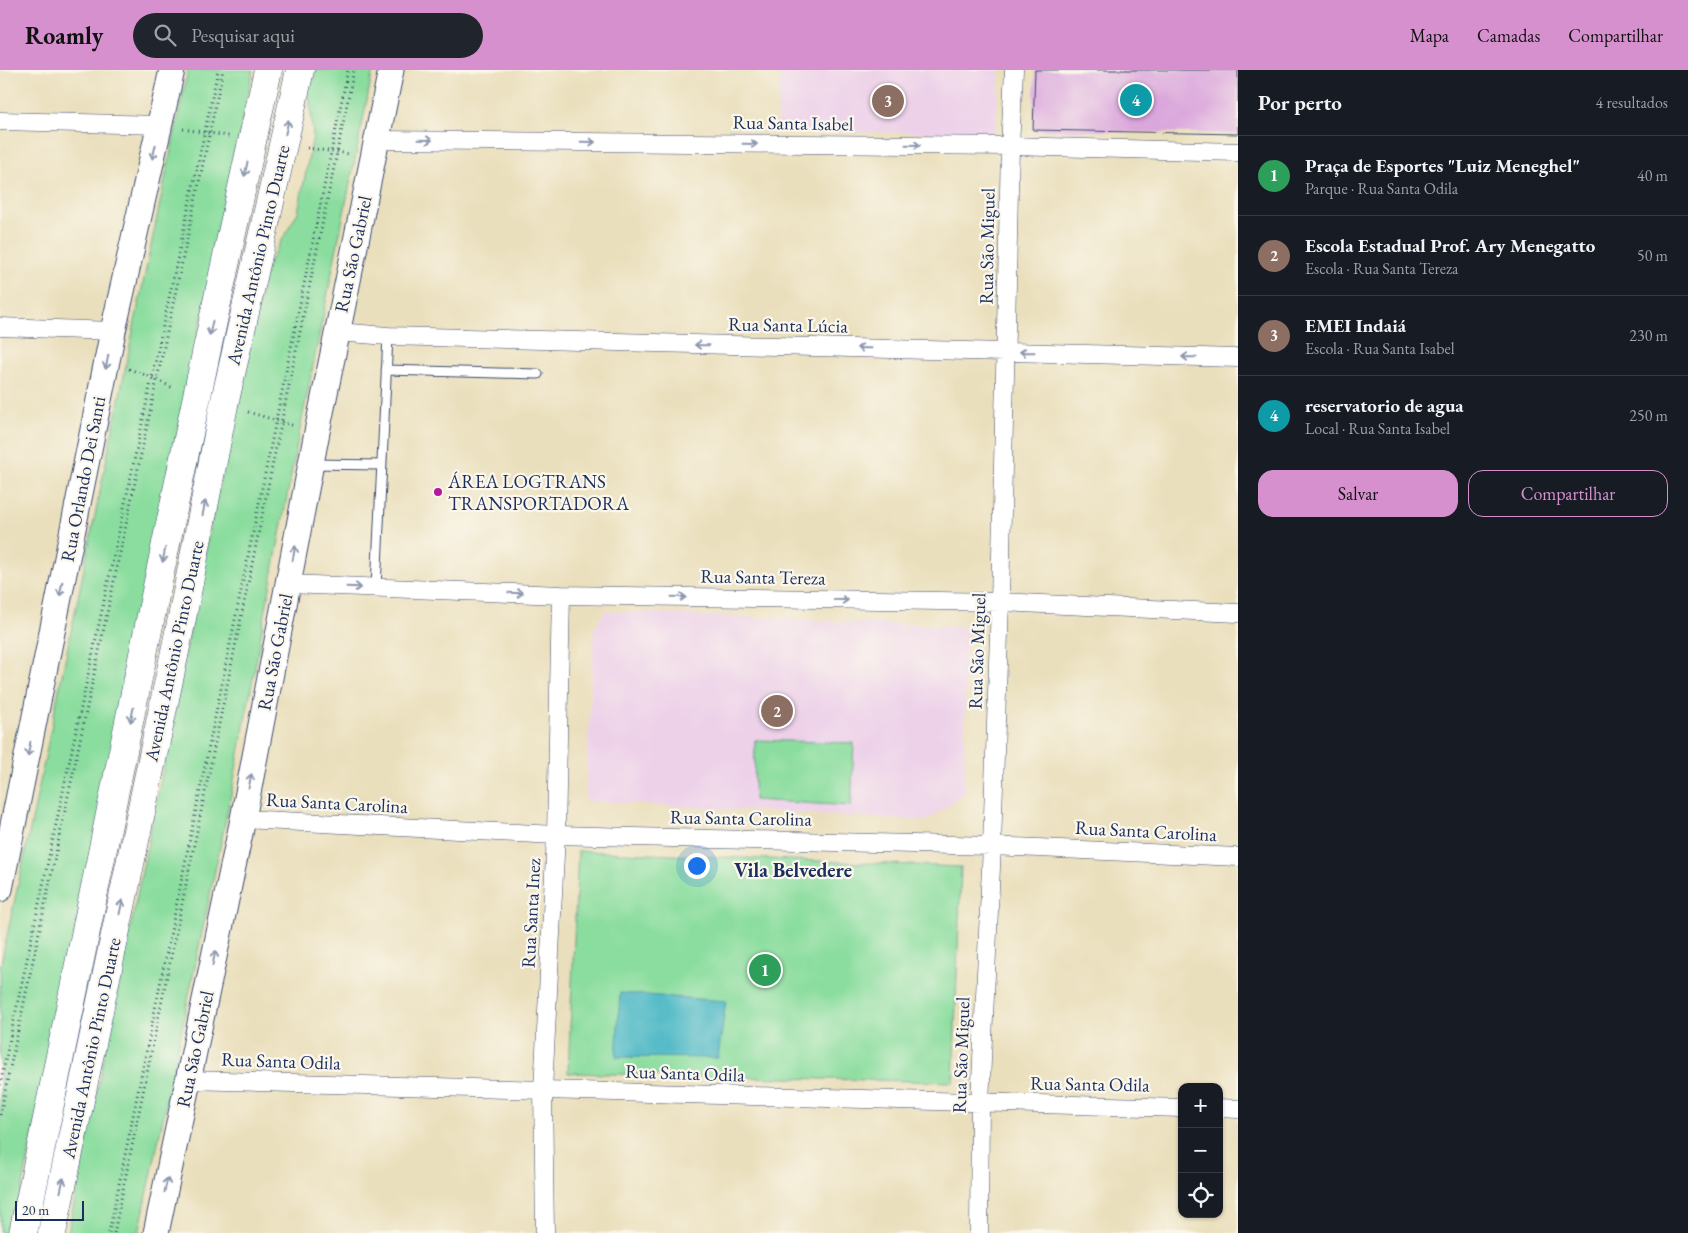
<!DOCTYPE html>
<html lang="pt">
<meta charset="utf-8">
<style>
body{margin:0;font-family:"EB Garamond",serif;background:#20242c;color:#f1f3f6}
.controls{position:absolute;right:15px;bottom:15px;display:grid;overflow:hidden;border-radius:10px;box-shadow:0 1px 4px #0004}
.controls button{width:45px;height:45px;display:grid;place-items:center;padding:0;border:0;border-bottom:1px solid #363941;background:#171b24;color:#f1f3f6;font:25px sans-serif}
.scale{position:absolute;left:15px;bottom:12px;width:69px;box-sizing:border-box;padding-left:5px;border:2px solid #1b2f5e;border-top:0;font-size:14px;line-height:18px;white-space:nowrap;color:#1b2f5e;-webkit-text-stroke:4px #fbf7ec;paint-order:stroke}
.you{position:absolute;left:696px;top:795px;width:18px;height:18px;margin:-12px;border:4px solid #fff;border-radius:50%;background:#1a73e8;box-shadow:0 0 0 8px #1a73e833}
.badge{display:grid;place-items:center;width:32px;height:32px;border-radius:50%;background:#d690ce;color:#fff;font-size:16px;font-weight:700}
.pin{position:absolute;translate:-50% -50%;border:2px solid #fff;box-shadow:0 1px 5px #0006}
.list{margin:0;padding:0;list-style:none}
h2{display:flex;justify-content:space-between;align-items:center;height:65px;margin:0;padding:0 20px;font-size:21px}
h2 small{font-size:16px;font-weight:400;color:#9ea1a6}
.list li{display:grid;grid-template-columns:32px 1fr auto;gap:15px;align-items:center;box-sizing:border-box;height:80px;padding:0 20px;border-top:1px solid #363941}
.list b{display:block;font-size:19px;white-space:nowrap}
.list p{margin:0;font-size:16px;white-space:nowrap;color:#9ea1a6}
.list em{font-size:16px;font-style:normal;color:#9ea1a6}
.actions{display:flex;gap:10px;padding:15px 20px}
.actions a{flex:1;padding:11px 0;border:1px solid #d690ce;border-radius:15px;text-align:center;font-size:18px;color:#d690ce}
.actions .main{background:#d690ce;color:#111}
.icon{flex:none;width:28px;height:28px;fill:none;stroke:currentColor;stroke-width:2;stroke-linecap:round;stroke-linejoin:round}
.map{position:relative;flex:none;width:1238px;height:1163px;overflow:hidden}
header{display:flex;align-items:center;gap:30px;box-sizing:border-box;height:70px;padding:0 25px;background:#d690ce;color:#111}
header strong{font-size:24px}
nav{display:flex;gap:28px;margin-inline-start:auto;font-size:18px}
.search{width:350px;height:45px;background:#20242c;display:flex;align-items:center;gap:12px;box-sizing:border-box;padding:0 18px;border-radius:28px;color:#9ea1a6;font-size:19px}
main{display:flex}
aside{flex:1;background:#171b24}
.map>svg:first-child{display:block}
.built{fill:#edd1e9}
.green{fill:#8add9e;stroke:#52867e}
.water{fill:#49b7c5;stroke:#327392}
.building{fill:#daa6dc}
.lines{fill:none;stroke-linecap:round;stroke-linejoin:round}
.service-casing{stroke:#3a496c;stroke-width:11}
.minor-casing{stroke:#3a496c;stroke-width:19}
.secondary-casing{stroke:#3a496c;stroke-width:27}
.primary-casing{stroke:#3a496c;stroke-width:29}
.path{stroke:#3a496c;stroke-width:3;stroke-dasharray:1 4;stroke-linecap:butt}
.service{stroke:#fff;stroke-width:9}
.minor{stroke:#fff;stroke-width:18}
.secondary{stroke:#fff;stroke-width:25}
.primary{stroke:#fff;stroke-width:28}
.oneway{stroke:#8d97ae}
.poi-dot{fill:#b5179e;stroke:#fbf7ec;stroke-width:2}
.labels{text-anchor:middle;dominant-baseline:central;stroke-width:4.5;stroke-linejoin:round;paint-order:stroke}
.street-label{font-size:19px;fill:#1b2f5e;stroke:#fbf7ec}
.poi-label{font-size:19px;fill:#1b2f5e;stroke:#fbf7ec;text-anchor:start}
.neighbourhood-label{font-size:20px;font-weight:bold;fill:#1b2f5e;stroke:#fbf7ec}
</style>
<header>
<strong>Roamly</strong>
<div class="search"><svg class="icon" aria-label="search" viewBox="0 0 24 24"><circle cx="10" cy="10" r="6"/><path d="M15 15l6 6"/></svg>Pesquisar aqui</div>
<nav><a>Mapa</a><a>Camadas</a><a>Compartilhar</a></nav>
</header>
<main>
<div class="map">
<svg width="1238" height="1163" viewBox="0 0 1238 1163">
<rect width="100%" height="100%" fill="#fbf7ec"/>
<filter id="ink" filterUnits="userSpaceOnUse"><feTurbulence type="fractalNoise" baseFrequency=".02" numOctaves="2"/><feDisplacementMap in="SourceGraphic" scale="10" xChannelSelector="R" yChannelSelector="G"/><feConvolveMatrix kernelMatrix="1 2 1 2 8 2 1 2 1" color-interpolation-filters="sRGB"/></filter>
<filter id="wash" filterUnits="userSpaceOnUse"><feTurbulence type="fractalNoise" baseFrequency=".0096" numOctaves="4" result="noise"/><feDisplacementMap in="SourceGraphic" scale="20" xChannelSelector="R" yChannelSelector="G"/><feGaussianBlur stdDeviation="1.12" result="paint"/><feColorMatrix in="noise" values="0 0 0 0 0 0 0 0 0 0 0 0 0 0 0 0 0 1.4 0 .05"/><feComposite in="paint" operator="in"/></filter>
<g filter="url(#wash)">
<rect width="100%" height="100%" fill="#eadfbc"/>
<path class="built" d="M780 0H1000L995 63 777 62Z
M605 541 966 557 964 723 927 751 585 731 594 559Z"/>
<path class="green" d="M188 0H253L13 1163H0V898L34 741 133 261Z
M310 0H373L295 384 233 715 139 1163H68L166 684 211 452 267 196 298 142 313 66 308 10Z
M755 670 854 673 851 736 754 730Z
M578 781 961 797 953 1012 568 1003Z"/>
<path class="water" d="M620 923 726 931 718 988 616 987Z"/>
<g id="blocks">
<path class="building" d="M1035 0H1238V64L1033 60Z"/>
</g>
</g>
<g filter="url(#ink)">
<use href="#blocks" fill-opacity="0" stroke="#3a496c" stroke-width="1"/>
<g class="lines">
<g class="service-casing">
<path id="service" d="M386 300 538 304
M313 394 381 395
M376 518 388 266"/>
</g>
<g class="minor-casing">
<path id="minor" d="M0 51 160 55
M377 70 1010 76 1238 82
M0 257 113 261
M337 262 388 266 1238 288
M288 514 561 525 1000 532 1238 543
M243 749 556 765 992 776 1238 787
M188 1010 1182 1038
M1219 1038 1238 1039
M545 1163 543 1020 556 765 561 525
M979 1163 980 1033 992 776 1000 532 1010 76 1014 0"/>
</g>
<g class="secondary-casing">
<path id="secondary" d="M0 819 113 261 172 0
M156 1163 243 749 317 362 391 0"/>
</g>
<g class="primary-casing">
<path id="primary" d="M23 1163C105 775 181 387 268 0
M52 1163 181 553 224 335 300 0"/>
</g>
<path class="path" d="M183 59 229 66
M307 78 350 84
M129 299 151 307 173 318
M248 342 295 356
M0 1015 218 0
M0 1045 223 0
M109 1163 348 0
M114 1163 354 0"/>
<use href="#service" class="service"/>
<use href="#minor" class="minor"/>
<use href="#secondary" class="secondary"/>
<use href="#primary" class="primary"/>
</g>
<defs><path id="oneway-shaft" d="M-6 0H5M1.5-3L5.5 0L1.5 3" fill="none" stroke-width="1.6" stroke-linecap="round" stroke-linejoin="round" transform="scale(1.25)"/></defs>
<g class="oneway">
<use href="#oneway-shaft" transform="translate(287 57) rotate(-77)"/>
<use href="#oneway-shaft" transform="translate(425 70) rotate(1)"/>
<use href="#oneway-shaft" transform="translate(588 72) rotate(1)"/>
<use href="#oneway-shaft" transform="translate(750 74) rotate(1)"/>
<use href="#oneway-shaft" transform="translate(913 75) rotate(1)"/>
<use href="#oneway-shaft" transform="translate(154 82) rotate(103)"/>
<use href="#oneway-shaft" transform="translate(246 99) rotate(102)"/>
<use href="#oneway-shaft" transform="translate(211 258) rotate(102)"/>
<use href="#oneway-shaft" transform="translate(702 275) rotate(-179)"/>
<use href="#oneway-shaft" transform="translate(864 278) rotate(-179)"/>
<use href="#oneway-shaft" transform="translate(1027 282) rotate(-179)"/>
<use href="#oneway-shaft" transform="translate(1189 287) rotate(-179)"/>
<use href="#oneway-shaft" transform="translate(107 292) rotate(101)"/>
<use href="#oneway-shaft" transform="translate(204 438) rotate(-79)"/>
<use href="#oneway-shaft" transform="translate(294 483) rotate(-79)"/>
<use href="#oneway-shaft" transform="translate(164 485) rotate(101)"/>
<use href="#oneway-shaft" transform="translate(354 517) rotate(2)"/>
<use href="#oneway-shaft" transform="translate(61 519) rotate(101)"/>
<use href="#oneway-shaft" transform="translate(516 523) rotate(2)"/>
<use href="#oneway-shaft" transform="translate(679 527) rotate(1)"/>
<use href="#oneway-shaft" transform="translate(841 530) rotate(1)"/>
<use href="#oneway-shaft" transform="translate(132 645) rotate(102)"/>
<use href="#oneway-shaft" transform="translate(29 679) rotate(101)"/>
<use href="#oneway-shaft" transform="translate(250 711) rotate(-79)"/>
<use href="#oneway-shaft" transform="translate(121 837) rotate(-78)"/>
<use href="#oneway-shaft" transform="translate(214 888) rotate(-78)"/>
<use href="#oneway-shaft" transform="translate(62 1115) rotate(-78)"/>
<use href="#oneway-shaft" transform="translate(166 1115) rotate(-78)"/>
</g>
</g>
<circle class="poi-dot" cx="438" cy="422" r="5"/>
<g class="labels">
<g class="street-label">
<text transform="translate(793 53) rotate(1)">Rua Santa Isabel</text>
<text transform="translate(987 176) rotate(-89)">Rua São Miguel</text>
<text transform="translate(353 184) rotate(-78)">Rua São Gabriel</text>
<text transform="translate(258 185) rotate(-77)">Avenida Antônio Pinto Duarte</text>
<text transform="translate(788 255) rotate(1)">Rua Santa Lúcia</text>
<text transform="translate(83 409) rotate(-79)">Rua Orlando Dei Santi</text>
<text transform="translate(763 507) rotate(1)">Rua Santa Tereza</text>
<text transform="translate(174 581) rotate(-78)">Avenida Antônio Pinto Duarte</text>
<text transform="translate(977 581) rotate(-88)">Rua São Miguel</text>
<text transform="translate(275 582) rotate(-79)">Rua São Gabriel</text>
<text transform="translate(337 733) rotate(3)">Rua Santa Carolina</text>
<text transform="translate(741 748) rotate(1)">Rua Santa Carolina</text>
<text transform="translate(1146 761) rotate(3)">Rua Santa Carolina</text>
<text transform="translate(531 843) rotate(-87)">Rua Santa Inez</text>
<text transform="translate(91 978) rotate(-78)">Avenida Antônio Pinto Duarte</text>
<text transform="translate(195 979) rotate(-78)">Rua São Gabriel</text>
<text transform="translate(961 985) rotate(-88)">Rua São Miguel</text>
<text transform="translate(281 991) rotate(2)">Rua Santa Odila</text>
<text transform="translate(685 1003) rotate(2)">Rua Santa Odila</text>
<text transform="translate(1090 1014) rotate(1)">Rua Santa Odila</text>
</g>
<g class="poi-label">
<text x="448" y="411">ÁREA LOGTRANS<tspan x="448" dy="22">TRANSPORTADORA</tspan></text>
</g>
<g class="neighbourhood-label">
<text x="793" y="800">Vila Belvedere</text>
</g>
</g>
</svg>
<div class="controls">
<button>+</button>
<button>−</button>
<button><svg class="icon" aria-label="locate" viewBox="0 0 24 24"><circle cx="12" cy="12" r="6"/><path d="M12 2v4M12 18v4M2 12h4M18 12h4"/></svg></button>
</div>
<div class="scale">20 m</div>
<div class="you"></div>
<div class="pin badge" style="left:765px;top:900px;background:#2e9e5b">1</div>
<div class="pin badge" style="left:777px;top:641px;background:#8d6e63">2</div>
<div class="pin badge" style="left:888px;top:31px;background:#8d6e63">3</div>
<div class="pin badge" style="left:1136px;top:30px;background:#0f9aa8">4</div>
</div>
<aside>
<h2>Por perto<small>4 resultados</small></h2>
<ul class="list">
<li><span class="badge" style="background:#2e9e5b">1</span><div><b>Praça de Esportes &quot;Luiz Meneghel&quot;</b><p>Parque · Rua Santa Odila</p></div><em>40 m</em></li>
<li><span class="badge" style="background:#8d6e63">2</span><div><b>Escola Estadual Prof. Ary Menegatto</b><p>Escola · Rua Santa Tereza</p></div><em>50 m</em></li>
<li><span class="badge" style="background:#8d6e63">3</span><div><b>EMEI Indaiá</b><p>Escola · Rua Santa Isabel</p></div><em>230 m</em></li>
<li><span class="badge" style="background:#0f9aa8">4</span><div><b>reservatorio de agua</b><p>Local · Rua Santa Isabel</p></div><em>250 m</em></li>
</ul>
<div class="actions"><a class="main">Salvar</a><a>Compartilhar</a></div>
</aside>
</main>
